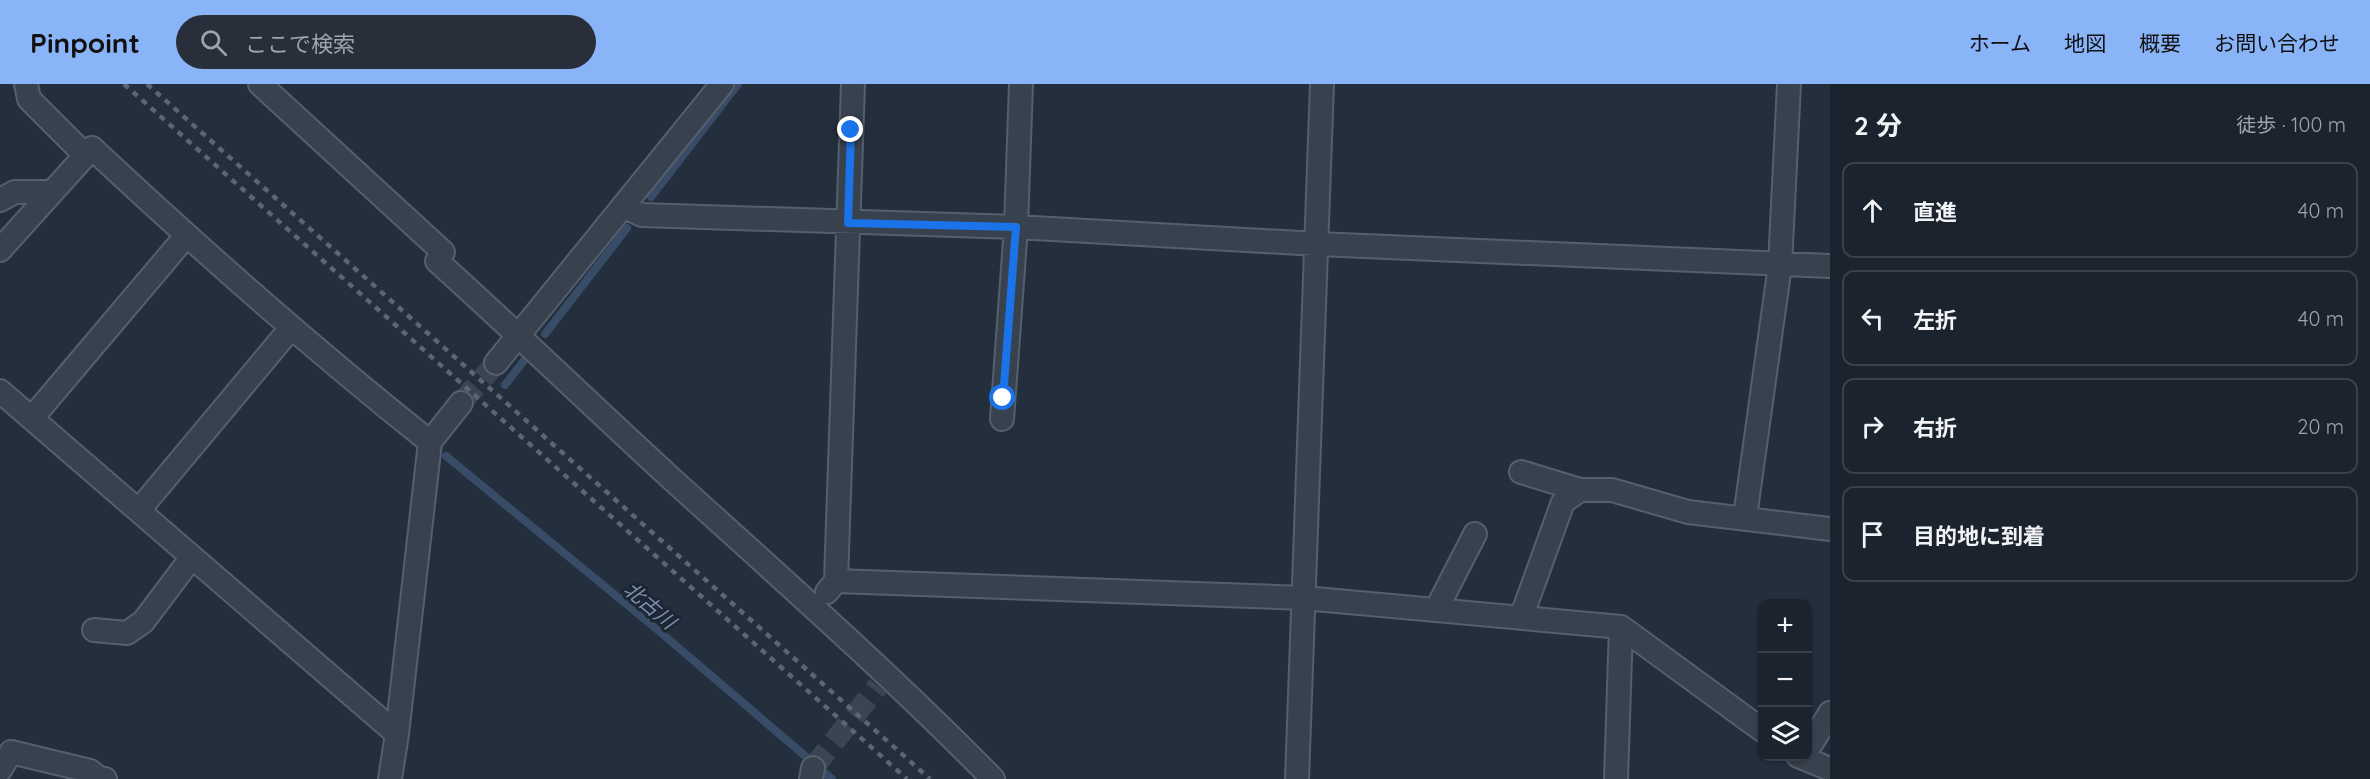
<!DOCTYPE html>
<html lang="ja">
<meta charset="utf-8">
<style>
body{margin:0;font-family:Quicksand,"Noto Sans JP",sans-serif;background:#282f3a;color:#f1f3f6}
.controls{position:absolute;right:18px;bottom:18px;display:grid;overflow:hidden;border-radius:12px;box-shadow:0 2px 4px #0004}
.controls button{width:54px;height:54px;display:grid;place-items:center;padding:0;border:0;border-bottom:2px solid #39404a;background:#1b232e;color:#f1f3f6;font:30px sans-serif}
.stop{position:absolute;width:18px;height:18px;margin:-14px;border:4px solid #1a73e8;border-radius:50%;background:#fff}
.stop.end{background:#1a73e8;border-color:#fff;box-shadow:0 2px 6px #0008}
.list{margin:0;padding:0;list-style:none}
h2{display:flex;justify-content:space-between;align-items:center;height:78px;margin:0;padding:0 24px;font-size:26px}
h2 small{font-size:20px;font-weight:400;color:#a0a4aa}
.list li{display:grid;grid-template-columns:39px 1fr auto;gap:18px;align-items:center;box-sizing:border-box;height:96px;margin:0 12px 12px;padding:0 12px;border:2px solid #39404a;border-radius:12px}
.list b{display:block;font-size:22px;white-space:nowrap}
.list em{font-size:20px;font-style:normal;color:#a0a4aa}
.icon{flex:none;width:33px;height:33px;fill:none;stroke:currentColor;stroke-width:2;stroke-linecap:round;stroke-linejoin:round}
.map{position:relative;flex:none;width:1830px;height:695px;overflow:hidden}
header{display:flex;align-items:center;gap:36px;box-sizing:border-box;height:84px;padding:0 30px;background:#8ab4f8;color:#111}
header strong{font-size:28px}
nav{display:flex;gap:33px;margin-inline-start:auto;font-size:21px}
.search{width:420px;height:54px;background:#282f3a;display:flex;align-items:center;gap:15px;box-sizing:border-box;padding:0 21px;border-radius:33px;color:#a0a4aa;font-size:22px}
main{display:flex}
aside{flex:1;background:#1b232e}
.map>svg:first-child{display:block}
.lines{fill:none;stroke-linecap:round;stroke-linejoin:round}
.stream{stroke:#394c67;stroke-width:8}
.minor-tunnel{stroke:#3a4453;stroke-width:22;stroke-dasharray:22 11;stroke-linecap:butt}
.minor-casing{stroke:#565f6c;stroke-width:26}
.minor{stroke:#38414e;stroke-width:22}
.rail{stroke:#5a6575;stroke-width:4.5;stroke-dasharray:6 6;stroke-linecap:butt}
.route{stroke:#1a73e8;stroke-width:8}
.labels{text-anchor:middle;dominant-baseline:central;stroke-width:6;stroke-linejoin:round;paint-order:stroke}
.water-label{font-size:20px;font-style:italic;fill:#7c92b1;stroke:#1d2633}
</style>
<header>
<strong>Pinpoint</strong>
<div class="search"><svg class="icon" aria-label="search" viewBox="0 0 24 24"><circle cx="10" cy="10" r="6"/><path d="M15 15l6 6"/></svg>ここで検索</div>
<nav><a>ホーム</a><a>地図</a><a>概要</a><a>お問い合わせ</a></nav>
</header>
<main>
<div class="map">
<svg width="1830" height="695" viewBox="0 0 1830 695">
<rect width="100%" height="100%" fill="#242f3e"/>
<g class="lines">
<path class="stream" d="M651 113 738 0
M545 250 627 144
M505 301 525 275
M446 372 659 547 832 695"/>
<path class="minor-tunnel" d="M461 319 496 279
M813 684 878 602"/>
<g class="minor-casing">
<path id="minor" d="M26 0 29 15 85 71
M260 0 443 168 437 177C517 249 594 324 674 397 782 495 891 591 993 695
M0 116 15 108H52
M623 122 642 131 1016 143 1318 160 1830 182
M0 166 92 64C201 166 313 265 430 358
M496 279 722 0
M0 307 397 650
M32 334 186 152
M1002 335 1016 143 1021 0
M1521 388 1580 406
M139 426 291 244
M1745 433 1780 181 1789 0
M836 497 1304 514 1621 543 1762 646
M827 508 836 497 853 0
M1436 526 1475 450
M1521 534 1563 418 1580 406H1612L1688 428 1830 445
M94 546 127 549 143 538 192 473
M1808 665 1830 629
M1798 672 1830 685
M0 686 11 668 90 687 99 694 105 695
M390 695 397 650 430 358 461 319
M811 695 813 684
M1297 695 1322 0
M1616 695 1621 543"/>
</g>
<use href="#minor" class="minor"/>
<path class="rail" d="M124 0 907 695
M147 0 930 695"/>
</g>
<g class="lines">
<path class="route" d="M851 46 848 139 1016 143 1003 314"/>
</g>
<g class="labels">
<g class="water-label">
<text transform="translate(650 521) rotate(40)">北古川</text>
</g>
</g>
</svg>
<div class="controls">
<button>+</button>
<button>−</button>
<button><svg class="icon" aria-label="layers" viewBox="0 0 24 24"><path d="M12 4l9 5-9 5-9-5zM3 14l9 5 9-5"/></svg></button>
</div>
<div class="stop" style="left:1003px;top:314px"></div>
<div class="stop end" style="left:851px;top:46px"></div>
</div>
<aside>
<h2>2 分<small>徒歩 · 100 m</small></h2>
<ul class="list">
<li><svg class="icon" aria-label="ahead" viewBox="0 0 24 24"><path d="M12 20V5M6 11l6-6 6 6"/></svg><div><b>直進</b></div><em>40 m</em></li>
<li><svg class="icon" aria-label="left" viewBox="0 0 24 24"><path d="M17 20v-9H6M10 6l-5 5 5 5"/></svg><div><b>左折</b></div><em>40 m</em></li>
<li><svg class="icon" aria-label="right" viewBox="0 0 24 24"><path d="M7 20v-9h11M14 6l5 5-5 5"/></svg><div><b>右折</b></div><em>20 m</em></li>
<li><svg class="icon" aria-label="arrive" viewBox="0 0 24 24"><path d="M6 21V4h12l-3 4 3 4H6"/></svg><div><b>目的地に到着</b></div></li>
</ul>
</aside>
</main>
